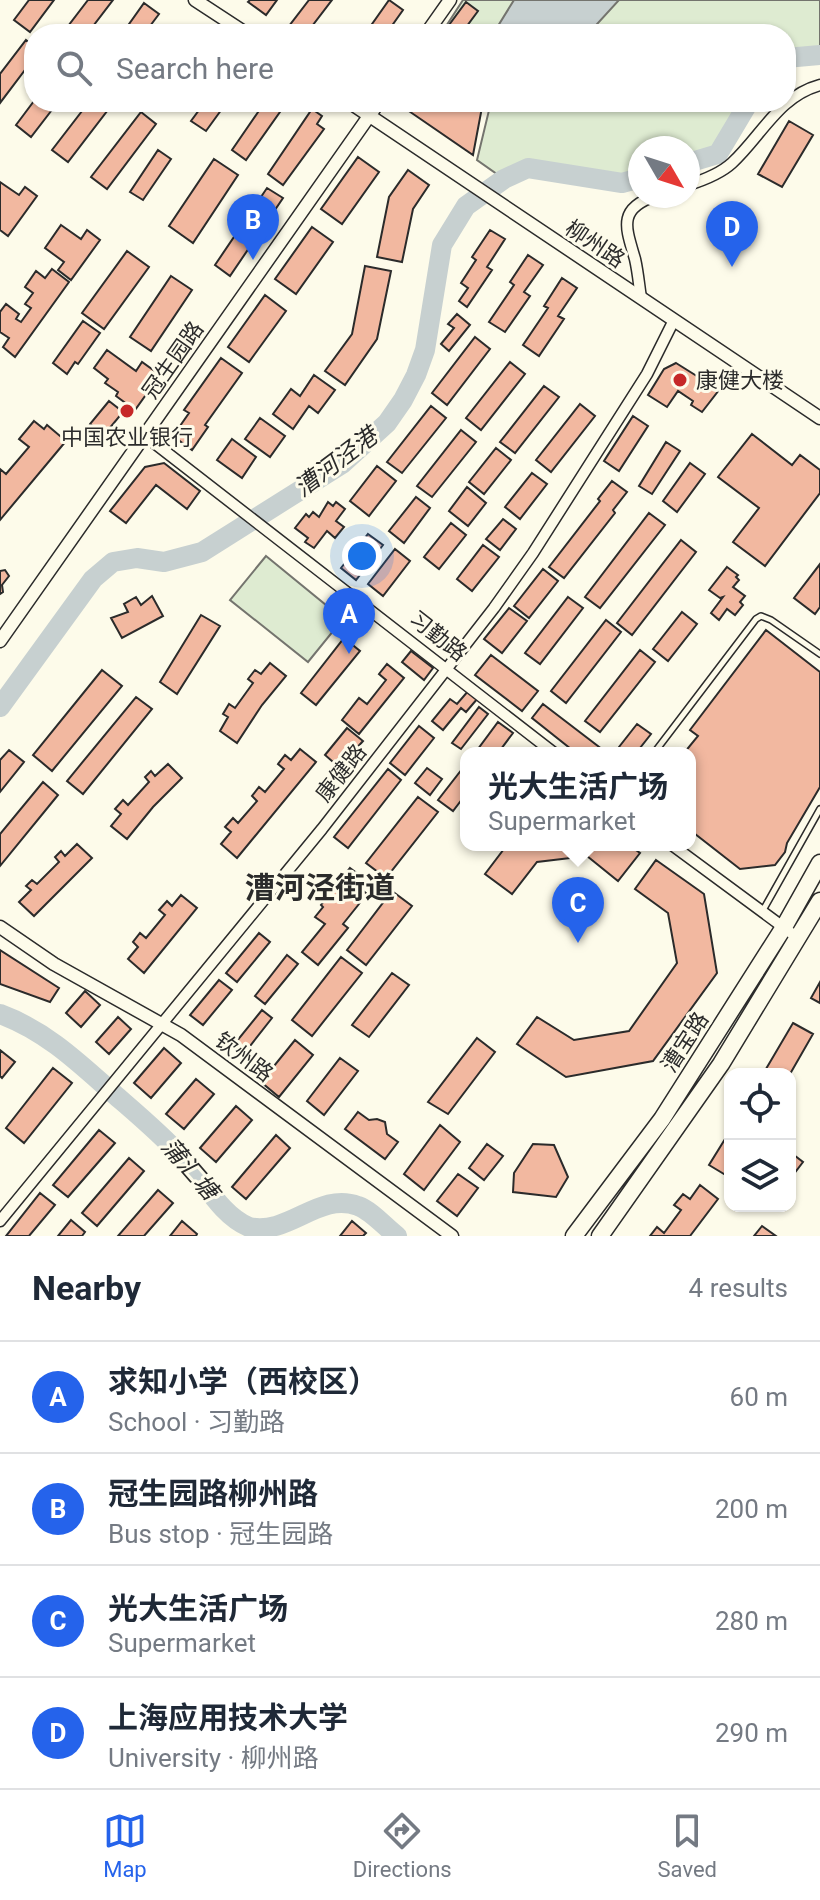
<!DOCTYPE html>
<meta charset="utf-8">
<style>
body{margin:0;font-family:Roboto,"Noto Sans SC",sans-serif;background:#f6f6f7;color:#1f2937}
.controls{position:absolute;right:24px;bottom:24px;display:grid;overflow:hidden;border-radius:16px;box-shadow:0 2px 6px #0004}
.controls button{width:72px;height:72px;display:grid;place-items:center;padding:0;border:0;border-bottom:2px solid #e0e1e3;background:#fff;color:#1f2937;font:40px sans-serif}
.compass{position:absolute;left:628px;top:136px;width:72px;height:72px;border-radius:50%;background:#fff;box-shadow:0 2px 6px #0004;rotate:129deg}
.you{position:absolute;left:362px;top:556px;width:28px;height:28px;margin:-20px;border:6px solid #fff;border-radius:50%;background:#1a73e8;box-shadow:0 0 0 12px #1a73e833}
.badge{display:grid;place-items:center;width:52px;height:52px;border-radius:50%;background:#2563eb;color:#fff;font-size:26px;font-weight:700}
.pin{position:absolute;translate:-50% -66px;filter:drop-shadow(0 2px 4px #0008)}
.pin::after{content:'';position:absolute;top:42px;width:28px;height:24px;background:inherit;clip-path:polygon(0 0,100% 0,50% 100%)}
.popup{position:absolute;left:460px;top:747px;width:236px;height:104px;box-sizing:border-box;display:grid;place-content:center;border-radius:16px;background:#fff;filter:drop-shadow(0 2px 6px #0005);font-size:26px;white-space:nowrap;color:#747a83}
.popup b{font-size:30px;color:#1f2937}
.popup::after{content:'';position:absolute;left:50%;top:100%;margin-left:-16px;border:16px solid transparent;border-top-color:#fff}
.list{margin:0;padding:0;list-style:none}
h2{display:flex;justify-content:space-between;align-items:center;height:104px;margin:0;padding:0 32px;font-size:34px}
h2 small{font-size:26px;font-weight:400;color:#747a83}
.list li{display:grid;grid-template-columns:52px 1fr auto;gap:24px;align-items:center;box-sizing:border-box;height:112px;padding:0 32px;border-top:2px solid #e0e1e3}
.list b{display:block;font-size:30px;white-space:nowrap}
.list p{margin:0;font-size:26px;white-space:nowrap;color:#747a83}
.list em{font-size:26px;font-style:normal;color:#747a83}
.icon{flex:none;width:44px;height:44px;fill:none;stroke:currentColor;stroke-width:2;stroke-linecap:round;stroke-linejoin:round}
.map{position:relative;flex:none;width:820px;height:1236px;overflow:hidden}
.search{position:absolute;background:#fff;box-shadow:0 2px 6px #0004;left:24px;right:24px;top:24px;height:88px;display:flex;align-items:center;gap:20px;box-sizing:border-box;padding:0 28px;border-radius:32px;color:#747a83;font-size:30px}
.sheet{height:552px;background:#fff}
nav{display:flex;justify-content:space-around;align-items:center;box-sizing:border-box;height:112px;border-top:2px solid #e0e1e3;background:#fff;font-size:22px;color:#747a83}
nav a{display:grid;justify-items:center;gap:4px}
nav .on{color:#2563eb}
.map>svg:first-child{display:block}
.green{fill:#deebd1;stroke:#74746e;stroke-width:2}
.water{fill:#c7d0d0;stroke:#74746e;stroke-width:2}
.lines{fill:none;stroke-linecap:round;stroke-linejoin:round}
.river{stroke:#c7d0d0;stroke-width:20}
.building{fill:#f2b8a0;stroke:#2b2b2b;stroke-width:2}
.service-casing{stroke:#2b2b2b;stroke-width:8}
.minor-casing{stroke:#2b2b2b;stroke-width:13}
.tertiary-casing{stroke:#2b2b2b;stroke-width:15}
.primary-casing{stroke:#2b2b2b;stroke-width:19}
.service{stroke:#fdfbea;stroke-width:5}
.minor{stroke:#fdfbea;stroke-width:10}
.tertiary{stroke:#fdfbea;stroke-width:12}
.primary{stroke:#fdfbea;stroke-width:16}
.poi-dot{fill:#c62828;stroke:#fdfbea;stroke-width:3}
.labels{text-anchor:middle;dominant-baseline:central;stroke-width:6;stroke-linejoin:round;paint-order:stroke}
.street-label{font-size:22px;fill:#2b2b2b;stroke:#fdfbea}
.poi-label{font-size:22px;fill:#2b2b2b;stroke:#fdfbea;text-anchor:start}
.water-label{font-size:24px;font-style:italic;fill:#2b2b2b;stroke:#fdfbea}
.district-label{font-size:30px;font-weight:bold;fill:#2b2b2b;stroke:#fdfbea}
</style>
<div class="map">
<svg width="820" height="1236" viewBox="0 0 820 1236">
<rect width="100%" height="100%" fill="#fdfbea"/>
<path class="green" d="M463 0H820V55L786 58V34H441Z
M491 102H749L718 154 688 163V148H640V178L622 183 528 168 504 179 477 160Z
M266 556 343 619 308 662 230 600Z"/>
<path class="water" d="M514 0H619L588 34H493Z"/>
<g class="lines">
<path class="river" d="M786 58 820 55
M688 163 718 154 749 102
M0 707 93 579 113 562 137 558 164 562 202 552 342 464 387 423 403 400 416 375 425 350 442 245 466 206 504 179 528 168 622 183 640 178
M0 1014C46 1031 78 1062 114 1094 137 1114 161 1134 182 1157 203 1179 220 1215 249 1227 289 1236 319 1191 358 1206 372 1211 385 1227 397 1236"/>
</g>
<path class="building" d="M29 0H54L30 32 14 20Z
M88 0H113L87 34H62Z
M250 0H277L266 15 248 2Z
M309 0H332L306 34H290L286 30Z
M389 0 403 10 386 34H365Z
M466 2 478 11 461 34 449 25Z
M144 3 159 14 144 34H122Z
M26 40 34 46V58L0 103V74Z
M34 101 58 102 31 137 16 125Z
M89 102H114L68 162 52 150Z
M205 102H227L206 131 191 121Z
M265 102H287L246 160 232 150Z
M402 102H483L473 155 403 107Z
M312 109 322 116 317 124 324 129 283 185 268 174Z
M141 112 156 124 107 189 91 177Z
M789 121 813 135 782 187 758 174Z
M158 150 171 159 143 200 130 192Z
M358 157 379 172 342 224 321 209Z
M214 159 238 175 193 243 169 226Z
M408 170 429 185 413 209 402 262 377 257 389 197Z
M0 182 19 195 25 187 37 196 8 236 0 230Z
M267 188 283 198 230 276 215 265Z
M61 225 81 239 87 230 100 240 71 280 58 270 64 262 45 248Z
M312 227 333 242 296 294 275 279Z
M490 230 505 239 487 267 492 270 467 307 459 301 468 288 461 283 476 260 472 257Z
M127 251 149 267 104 329 82 313Z
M528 255 543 265 524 292 530 296 505 332 489 322 514 285 510 282Z
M365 266 391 271 377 339 345 385 325 371 352 334Z
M52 269 69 282 15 357 3 347 9 338 0 332V312L6 304 19 314 16 319 21 322 31 308 25 304 33 293 25 287 36 271 45 278Z
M171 276 192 290 151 351 130 337Z
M562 278 577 288 558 316 564 319 539 356 523 345 548 308 544 306Z
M265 295 286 311 249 362 228 347Z
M457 314 470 325 449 351 441 344 454 328 448 324Z
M83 321 100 333 78 364 75 362 67 374 53 363Z
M475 337 490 349 447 405 432 393Z
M107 350 136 371 142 362 160 375 135 410 116 396 118 392 105 383 108 379 94 368Z
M221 358 242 373 205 425 208 427 192 450 173 436 189 413 184 410Z
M510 362 525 374 481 430 466 418Z
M676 363 719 390 702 412 691 405 693 401 678 391 667 407 648 395 664 369Z
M314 375 335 390 318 413 309 406 293 429 273 414 291 389 300 396Z
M544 386 559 397 515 453 500 442Z
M109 401 123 412 104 435 90 424Z
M580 404 595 416 551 472 536 460Z
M431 406 446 418 402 473 387 462Z
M633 416 648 426 619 471 604 461Z
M260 418 285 436 270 457 245 439Z
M34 421 44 429 47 425 66 441 0 520V469L6 474 29 447 19 439Z
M461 430 476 442 432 497 417 486Z
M752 434 792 465 800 455 820 470V493L765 566 733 542 759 508 718 477Z
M232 439 256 457 242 478 217 460Z
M666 442 680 451 652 494 639 486Z
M496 448 511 460 484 494 469 482Z
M164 463 200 491 187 509 156 485 126 523 110 511 145 467Z
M690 463 705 474 677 512 663 501Z
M377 466 396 481 369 516 350 501Z
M532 473 547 484 520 519 505 507Z
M612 481 627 492 613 510 615 513 564 578 549 567 600 501 598 499Z
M467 487 486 503 468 526 449 511Z
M416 497 430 508 404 543 389 531Z
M328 502 333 506 336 502 345 509 336 521 344 527 335 538 327 531 314 548 305 542 308 538 295 528 306 514 309 517 313 512 319 517Z
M649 513 665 525 600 608 585 597Z
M503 519 516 529 500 550 486 539Z
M451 523 466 535 439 569 424 557Z
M368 534 383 545 356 580 341 568Z
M681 540 696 552 632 635 617 623Z
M483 545 499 557 472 591 457 579Z
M395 549 410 561 383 596 368 584Z
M820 564V607L815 614 794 598Z
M727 567 738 575 736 577 739 580 733 587 745 596 740 602 743 605 735 615 727 609 719 620 711 613 723 597 720 598 709 590Z
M543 569 558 581 529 618 514 606Z
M5 570 9 576 2 585 3 592 0 594V571Z
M152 596 163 616 122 638 111 618 128 612 124 604 136 597 141 605Z
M568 597 583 608 540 664 525 653Z
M509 608 527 621 502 653 484 639Z
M682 612 697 624 668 661 653 649Z
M201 615 220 626 177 694 160 682Z
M606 620 621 632 566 703 551 691Z
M766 630 820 672V787L787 843 785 852 775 865 740 869 690 830V753H684L698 736 690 730Z
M344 638 360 651 316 705 301 693Z
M640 650 655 662 600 732 585 721Z
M411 651 433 668 424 680 402 662Z
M491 655 538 691 522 711 475 675Z
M270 663 286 676 262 705 237 743 220 731 228 717 223 714 229 704 235 708 253 683 248 679 255 670 261 674Z
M387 664 404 678 359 734 342 720 359 698 367 704 386 680 379 674Z
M102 670 122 686 52 771 33 755Z
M469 690 478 698 466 712 461 708 443 730 432 721 450 699 457 704Z
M136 697 152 709 83 794 67 781Z
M543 704 607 753H576L532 718Z
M479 707 488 714 461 749 452 743Z
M498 722 513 733 498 753H475Z
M637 724 651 734 636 753H627L619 747Z
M419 726 434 738 405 775 390 763Z
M347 728 363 741 354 751 358 755 353 760 349 757 340 768 325 755Z
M300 749 316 762 237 858 221 844 231 832 225 827 233 818 238 823 257 801 252 796 259 787 265 792 284 769 278 764 285 755 291 760Z
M9 750 24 762 0 792V760Z
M168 764 182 778 153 807 127 839 111 826 121 814 115 809 123 800 128 805 149 782 145 777 151 771 155 776Z
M466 764V794L453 811 438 800Z
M427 768 442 779 430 795 415 783Z
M388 769 401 780 348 848 334 837Z
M43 782 58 795 0 866V834Z
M418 797 438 812 386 878 366 863Z
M77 844 92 858 34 916 19 902 31 890 26 886 32 880 37 884 59 862 55 857 61 851 65 856Z
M507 845H629L640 853 618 881 587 856 537 862 512 894 485 874Z
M656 860 704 894 717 973 653 1061 566 1077 517 1044 537 1017 574 1040 629 1031 677 963 668 913 635 889Z
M350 868 358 874 352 882 367 894 343 924 348 928 318 965 302 952 325 924 315 917 323 907 321 905Z
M392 891 412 906 366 965 347 950Z
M181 895 197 908 144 973 128 959 138 947 133 942 140 933 146 938 165 915 159 910 167 901 172 906Z
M259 933 270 942 237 982 226 973Z
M0 950 59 988 50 1002 0 984Z
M287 955 298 964 265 1004 255 996Z
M341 957 362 973 312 1036 292 1020Z
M392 973 409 985 369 1037 352 1025Z
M219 980 232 990 203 1025 190 1015Z
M820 982V1003L811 998Z
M85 991 100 1005 81 1027 66 1013Z
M262 1010 272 1018 243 1055 232 1047Z
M118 1017 131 1029 109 1054 96 1042Z
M793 1023 813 1034 790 1074H763Z
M477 1038 495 1052 448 1114 428 1102Z
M295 1040 313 1055 279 1097 261 1082Z
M164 1048 181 1063 151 1098 134 1083Z
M0 1050 15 1062 2 1078 0 1076Z
M340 1058 358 1071 324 1115 307 1101Z
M53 1068 72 1083 24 1143 6 1128Z
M196 1079 214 1094 184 1129 166 1114Z
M236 1106 252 1120 216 1162 200 1148Z
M358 1112 369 1120 377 1119 385 1122 387 1134 398 1142 385 1159 345 1129Z
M440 1125 460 1142 424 1190 404 1174Z
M99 1130 115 1143 68 1197 53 1185Z
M730 1131V1176L729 1177 709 1165Z
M276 1135 290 1148 246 1199 232 1187Z
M487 1144 503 1156 484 1180 469 1168Z
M533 1144 554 1145 568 1177 556 1197 513 1192 514 1173Z
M790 1152 803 1162 790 1179Z
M129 1158 144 1171 97 1226 82 1213Z
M458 1174 478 1188 457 1216 437 1201Z
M700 1185 718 1199 690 1236H650L657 1227 664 1233 681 1210 674 1205 683 1194 690 1199Z
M158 1190 173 1203 144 1236H118Z
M40 1193 55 1205 29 1236H6Z
M71 1220 85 1232 82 1236H58Z
M182 1221 197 1234 196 1236H170Z
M352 1221 366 1233 363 1236H340Z
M762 1226 776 1236H754Z"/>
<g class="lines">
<g class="service-casing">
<path id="service" d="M654 753 756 619 761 616 771 620 820 654
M762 912 820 809"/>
</g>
<g class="minor-casing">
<path id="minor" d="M688 185C704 180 720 174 732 163 762 135 779 96 820 85
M641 298C639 285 638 272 635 259 626 228 617 209 655 196
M144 435 554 753
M672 845 798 938
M0 1221 322 829 494 608 533 553 647 374 674 320"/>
</g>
<g class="tertiary-casing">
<path id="tertiary" d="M195 0 247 34
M426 34 450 0
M349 102 820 418
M0 641 379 102
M0 927 54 964 181 1035 452 1236"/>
</g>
<g class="primary-casing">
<path id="primary" d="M574 1236 662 1119 784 927 820 863
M600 1236 721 1064 820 901"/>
</g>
<use href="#service" class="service"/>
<use href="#minor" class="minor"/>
<use href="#tertiary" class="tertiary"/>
<use href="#primary" class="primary"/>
</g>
<g class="poi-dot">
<circle cx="680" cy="380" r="8"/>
<circle cx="127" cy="411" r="8"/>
</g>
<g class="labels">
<g class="street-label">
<text transform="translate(595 244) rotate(34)">柳州路</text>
<text transform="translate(173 360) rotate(-55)">冠生园路</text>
<text transform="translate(438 636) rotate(38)">习勤路</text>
<text transform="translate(341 773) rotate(-52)">康健路</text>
<text transform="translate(685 1042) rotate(-57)">漕宝路</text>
<text transform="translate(244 1057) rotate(37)">钦州路</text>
</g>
<g class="poi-label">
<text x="696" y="380">康健大楼</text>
<text x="127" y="437" text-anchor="middle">中国农业银行</text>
</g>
<g class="water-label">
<text transform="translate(336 462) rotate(-37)">漕河泾港</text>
<text transform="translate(190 1169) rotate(49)">蒲汇塘</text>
</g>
<g class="district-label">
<text x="320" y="887">漕河泾街道</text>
</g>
</g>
</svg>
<div class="controls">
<button><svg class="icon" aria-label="locate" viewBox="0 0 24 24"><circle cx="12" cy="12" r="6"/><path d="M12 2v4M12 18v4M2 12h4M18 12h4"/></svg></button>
<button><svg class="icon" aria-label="layers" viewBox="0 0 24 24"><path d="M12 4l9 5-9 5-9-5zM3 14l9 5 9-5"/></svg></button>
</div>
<svg class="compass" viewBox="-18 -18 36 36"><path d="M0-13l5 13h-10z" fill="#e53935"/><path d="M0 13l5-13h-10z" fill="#747a83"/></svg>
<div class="you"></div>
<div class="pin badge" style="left:349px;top:654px">A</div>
<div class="pin badge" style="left:253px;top:260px">B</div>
<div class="pin badge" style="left:578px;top:943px">C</div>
<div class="popup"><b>光大生活广场</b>Supermarket</div>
<div class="pin badge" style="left:732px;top:267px">D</div>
<div class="search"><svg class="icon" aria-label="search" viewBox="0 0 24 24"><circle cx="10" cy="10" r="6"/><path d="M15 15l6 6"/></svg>Search here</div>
</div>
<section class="sheet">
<h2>Nearby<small>4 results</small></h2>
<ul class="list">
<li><span class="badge">A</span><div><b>求知小学（西校区）</b><p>School · 习勤路</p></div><em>60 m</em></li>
<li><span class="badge">B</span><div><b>冠生园路柳州路</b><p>Bus stop · 冠生园路</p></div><em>200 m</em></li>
<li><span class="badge">C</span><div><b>光大生活广场</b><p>Supermarket</p></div><em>280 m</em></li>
<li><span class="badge">D</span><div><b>上海应用技术大学</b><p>University · 柳州路</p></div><em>290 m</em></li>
</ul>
</section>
<nav>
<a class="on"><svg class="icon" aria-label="map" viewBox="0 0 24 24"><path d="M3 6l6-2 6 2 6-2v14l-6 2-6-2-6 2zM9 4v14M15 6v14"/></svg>Map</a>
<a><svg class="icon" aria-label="directions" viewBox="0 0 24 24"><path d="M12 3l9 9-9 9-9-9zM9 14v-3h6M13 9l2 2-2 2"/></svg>Directions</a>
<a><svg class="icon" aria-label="saved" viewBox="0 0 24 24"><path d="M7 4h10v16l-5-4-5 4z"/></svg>Saved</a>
</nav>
